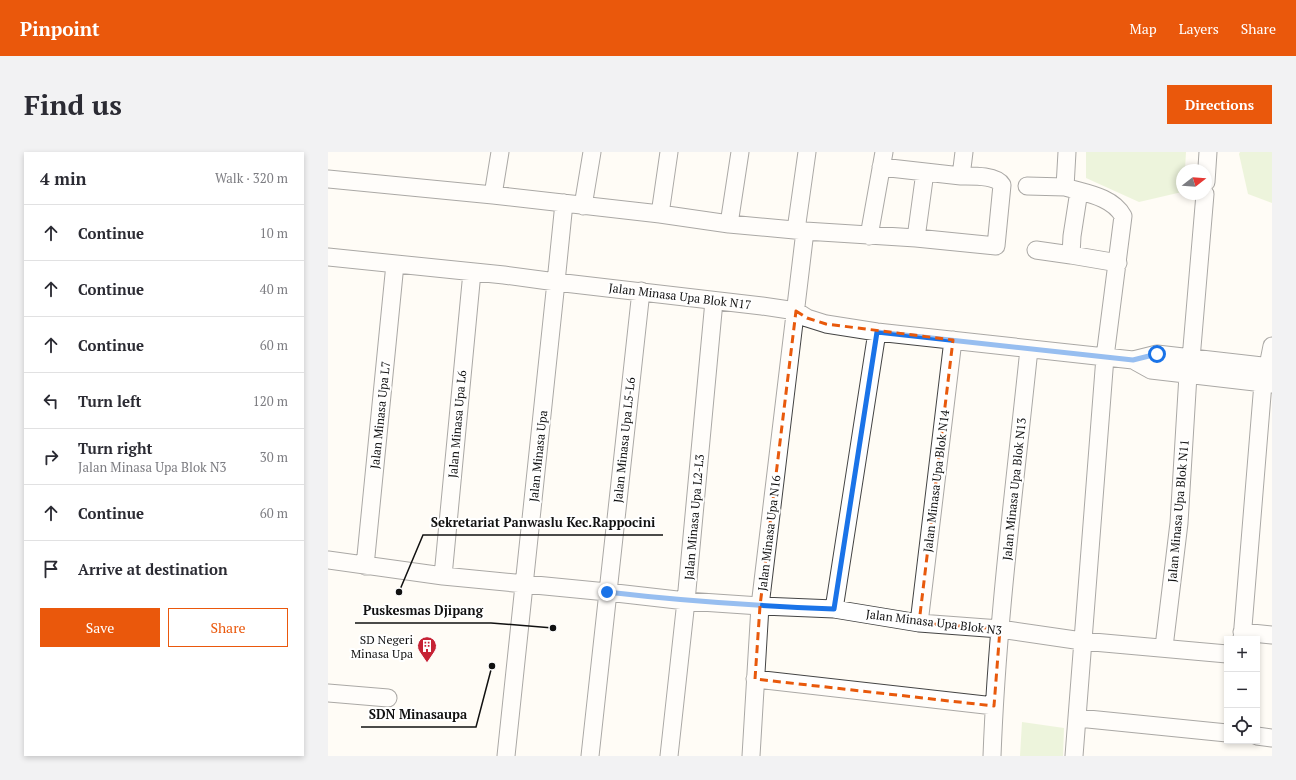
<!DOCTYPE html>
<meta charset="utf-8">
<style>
body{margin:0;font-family:"PT Serif",serif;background:#f2f2f3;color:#2b2b33}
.controls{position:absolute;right:12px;bottom:12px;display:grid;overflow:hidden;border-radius:0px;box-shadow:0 2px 6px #0003}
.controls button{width:36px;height:36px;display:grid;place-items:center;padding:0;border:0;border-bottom:1px solid #e1e1e2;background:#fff;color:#2b2b33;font:20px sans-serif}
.compass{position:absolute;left:848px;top:12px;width:36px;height:36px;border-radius:50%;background:#fff;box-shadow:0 2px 6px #0003;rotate:73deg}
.stop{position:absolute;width:12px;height:12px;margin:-9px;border:3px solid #1a73e8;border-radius:50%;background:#fff}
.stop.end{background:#1a73e8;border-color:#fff;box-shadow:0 1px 4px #0008}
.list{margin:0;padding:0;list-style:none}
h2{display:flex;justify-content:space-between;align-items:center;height:52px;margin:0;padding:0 16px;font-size:17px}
h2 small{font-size:13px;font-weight:400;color:#7c7c81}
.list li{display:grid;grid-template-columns:26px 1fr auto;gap:12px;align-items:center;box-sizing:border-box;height:56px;padding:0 16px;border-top:1px solid #e1e1e2}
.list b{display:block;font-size:15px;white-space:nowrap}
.list p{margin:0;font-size:13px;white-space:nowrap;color:#7c7c81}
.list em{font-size:13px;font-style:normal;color:#7c7c81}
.actions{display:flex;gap:8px;padding:12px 16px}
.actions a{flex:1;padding:9px 0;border:1px solid #ea580c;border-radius:0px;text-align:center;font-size:14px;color:#ea580c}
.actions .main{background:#ea580c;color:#fff}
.icon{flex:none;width:22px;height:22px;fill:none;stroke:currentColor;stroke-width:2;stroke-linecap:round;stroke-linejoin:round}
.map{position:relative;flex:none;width:944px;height:604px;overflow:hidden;border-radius:0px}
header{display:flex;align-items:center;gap:24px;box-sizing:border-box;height:56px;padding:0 20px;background:#ea580c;color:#fff}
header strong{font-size:19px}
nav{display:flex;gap:22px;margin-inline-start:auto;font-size:14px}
.intro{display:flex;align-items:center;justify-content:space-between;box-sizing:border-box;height:96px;padding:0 24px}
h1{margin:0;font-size:28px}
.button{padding:10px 18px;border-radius:0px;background:#ea580c;color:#fff;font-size:14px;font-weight:700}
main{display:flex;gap:24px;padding:0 24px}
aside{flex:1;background:#fff;border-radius:0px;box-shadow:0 2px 6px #0003}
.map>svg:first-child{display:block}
.green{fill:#d8ecbc}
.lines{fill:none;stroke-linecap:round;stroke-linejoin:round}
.street-casing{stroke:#444;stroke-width:19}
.street{stroke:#fff;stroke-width:17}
.route{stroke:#1a73e8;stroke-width:5}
.marked{fill:none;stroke:#e8590c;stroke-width:3;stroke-dasharray:8 5;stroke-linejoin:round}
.labels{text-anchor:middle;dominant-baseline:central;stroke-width:4;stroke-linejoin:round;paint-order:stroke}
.street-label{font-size:12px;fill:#111;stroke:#fff}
.poi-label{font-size:12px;fill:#111;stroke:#fff;text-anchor:end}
.leader{fill:none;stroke:#111;stroke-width:1.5}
.callout-dot{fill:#111;stroke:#fff;stroke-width:1.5}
.callout-label{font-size:13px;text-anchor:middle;font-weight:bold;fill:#111;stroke:#fff;stroke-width:4;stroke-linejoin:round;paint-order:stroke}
</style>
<header>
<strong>Pinpoint</strong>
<nav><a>Map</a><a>Layers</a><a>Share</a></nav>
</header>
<div class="intro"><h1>Find us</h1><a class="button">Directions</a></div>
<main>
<aside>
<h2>4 min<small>Walk · 320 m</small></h2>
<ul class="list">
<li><svg class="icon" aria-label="ahead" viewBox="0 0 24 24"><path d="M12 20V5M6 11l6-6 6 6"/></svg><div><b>Continue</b></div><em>10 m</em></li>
<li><svg class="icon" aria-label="ahead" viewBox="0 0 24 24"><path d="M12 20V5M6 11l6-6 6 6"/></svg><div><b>Continue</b></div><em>40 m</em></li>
<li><svg class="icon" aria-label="ahead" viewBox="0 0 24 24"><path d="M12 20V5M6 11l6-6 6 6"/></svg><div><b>Continue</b></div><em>60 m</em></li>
<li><svg class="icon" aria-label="left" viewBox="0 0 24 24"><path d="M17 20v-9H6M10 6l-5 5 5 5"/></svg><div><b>Turn left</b></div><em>120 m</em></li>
<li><svg class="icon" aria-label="right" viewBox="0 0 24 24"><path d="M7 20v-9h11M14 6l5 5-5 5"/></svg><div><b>Turn right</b><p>Jalan Minasa Upa Blok N3</p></div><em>30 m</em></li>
<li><svg class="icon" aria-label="ahead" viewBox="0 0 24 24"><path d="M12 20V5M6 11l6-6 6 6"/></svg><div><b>Continue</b></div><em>60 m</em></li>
<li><svg class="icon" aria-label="arrive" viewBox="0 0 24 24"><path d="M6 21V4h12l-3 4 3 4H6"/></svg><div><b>Arrive at destination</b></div></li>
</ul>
<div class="actions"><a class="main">Save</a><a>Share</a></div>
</aside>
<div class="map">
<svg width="944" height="604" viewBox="0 0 944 604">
<rect width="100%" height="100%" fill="#fffcf5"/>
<path class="green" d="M758 0H858L857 18H854V40L811 50 758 26Z
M912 0H944V51L920 42 911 2Z
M694 570 736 576 735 604H692Z"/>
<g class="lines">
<g class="street-casing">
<path id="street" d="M739 0 737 35C756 41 784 44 795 64L777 205 746 604
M553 15 633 24 636 0
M0 27 165 43 332 62 401 72 477 79 588 86 668 94 674 33C668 23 643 24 633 24
M878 30 880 0
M699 34 737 35
M751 39 744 84 743 103 790 111
M165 43 172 0
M255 54 264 0
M332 62 341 0
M401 72 412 0
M468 78 479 0
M541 84 556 0
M588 86 597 20
M708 98 743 103
M0 105 176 123 228 130 434 154 468 159 479 166 498 172 549 180 805 208 829 202 944 215
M863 207 877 42
M805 208 823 218 944 232
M940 214 944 194
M0 408 115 424 279 440 358 449 432 454 506 457 591 471 672 477 754 489 899 502
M37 414 67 112
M115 424 144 120
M506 457 549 180
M591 471 625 188
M914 480 944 483
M914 487 935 231
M836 495 851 371 860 223
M427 527 666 554
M0 541 60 546
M750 566 899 581
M929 584 944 586
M178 604 228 130 236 51
M262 604 313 139
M341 604 358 449 386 149
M423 604 432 454 477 79
M664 604C669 468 687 332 701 197"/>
</g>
<use href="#street" class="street"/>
</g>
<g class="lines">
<path class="route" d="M279 440C355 449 430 454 506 457L549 180 805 208 829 202"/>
</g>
<path d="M0 0H944V604H0ZM468 159 479 166 498 172 625 188 591 471 672 477 666 554 427 527 432 454Z" fill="#fffcf5" fill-opacity=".55" fill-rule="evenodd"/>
<path class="marked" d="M468 159 479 166 498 172 625 188 591 471 672 477 666 554 427 527 432 454Z"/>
<defs>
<g id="building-pin" transform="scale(1)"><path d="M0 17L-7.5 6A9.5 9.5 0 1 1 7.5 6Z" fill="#c72335" stroke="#fff"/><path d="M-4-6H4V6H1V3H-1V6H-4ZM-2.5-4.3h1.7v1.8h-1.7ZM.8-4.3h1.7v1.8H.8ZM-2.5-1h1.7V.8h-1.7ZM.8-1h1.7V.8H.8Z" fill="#fff"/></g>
</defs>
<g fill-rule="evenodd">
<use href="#building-pin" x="99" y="494"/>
</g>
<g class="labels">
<g class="street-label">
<text transform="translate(352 144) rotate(7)">Jalan Minasa Upa Blok N17</text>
<text transform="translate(52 263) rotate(-84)">Jalan Minasa Upa L7</text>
<text transform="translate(129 272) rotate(-85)">Jalan Minasa Upa L6</text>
<text transform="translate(296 288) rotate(-84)">Jalan Minasa Upa L5-L6</text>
<text transform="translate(210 304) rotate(-84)">Jalan Minasa Upa</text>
<text transform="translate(608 329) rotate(-83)">Jalan Minasa Upa Blok N14</text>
<text transform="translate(686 337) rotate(-84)">Jalan Minasa Upa Blok N13</text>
<text transform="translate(850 359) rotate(-85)">Jalan Minasa Upa Blok N11</text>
<text transform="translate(366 365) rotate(-85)">Jalan Minasa Upa L2-L3</text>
<text transform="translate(441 381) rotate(-83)">Jalan Minasa Upa N16</text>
<text transform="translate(606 470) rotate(7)">Jalan Minasa Upa Blok N3</text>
</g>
<g class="poi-label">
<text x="85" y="487">SD Negeri<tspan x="85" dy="14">Minasa Upa</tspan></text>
</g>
</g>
<path class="leader" d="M71 440L95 383H335M225 476L163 471H27M164 514L148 575H33"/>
<g class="callout-dot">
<circle cx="71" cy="440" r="4"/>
<circle cx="225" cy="476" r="4"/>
<circle cx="164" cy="514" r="4"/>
</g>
<g class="callout-label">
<text x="215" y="375">Sekretariat Panwaslu Kec.Rappocini</text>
<text x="95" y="463">Puskesmas Djipang</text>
<text x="90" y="567">SDN Minasaupa</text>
</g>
</svg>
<div class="controls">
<button>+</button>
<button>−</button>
<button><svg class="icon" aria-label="locate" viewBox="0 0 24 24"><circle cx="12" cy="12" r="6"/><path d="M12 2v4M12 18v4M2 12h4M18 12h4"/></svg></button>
</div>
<svg class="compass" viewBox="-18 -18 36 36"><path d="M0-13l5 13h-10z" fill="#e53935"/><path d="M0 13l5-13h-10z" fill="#7c7c81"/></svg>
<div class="stop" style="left:829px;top:202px"></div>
<div class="stop end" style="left:279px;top:440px"></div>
</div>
</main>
